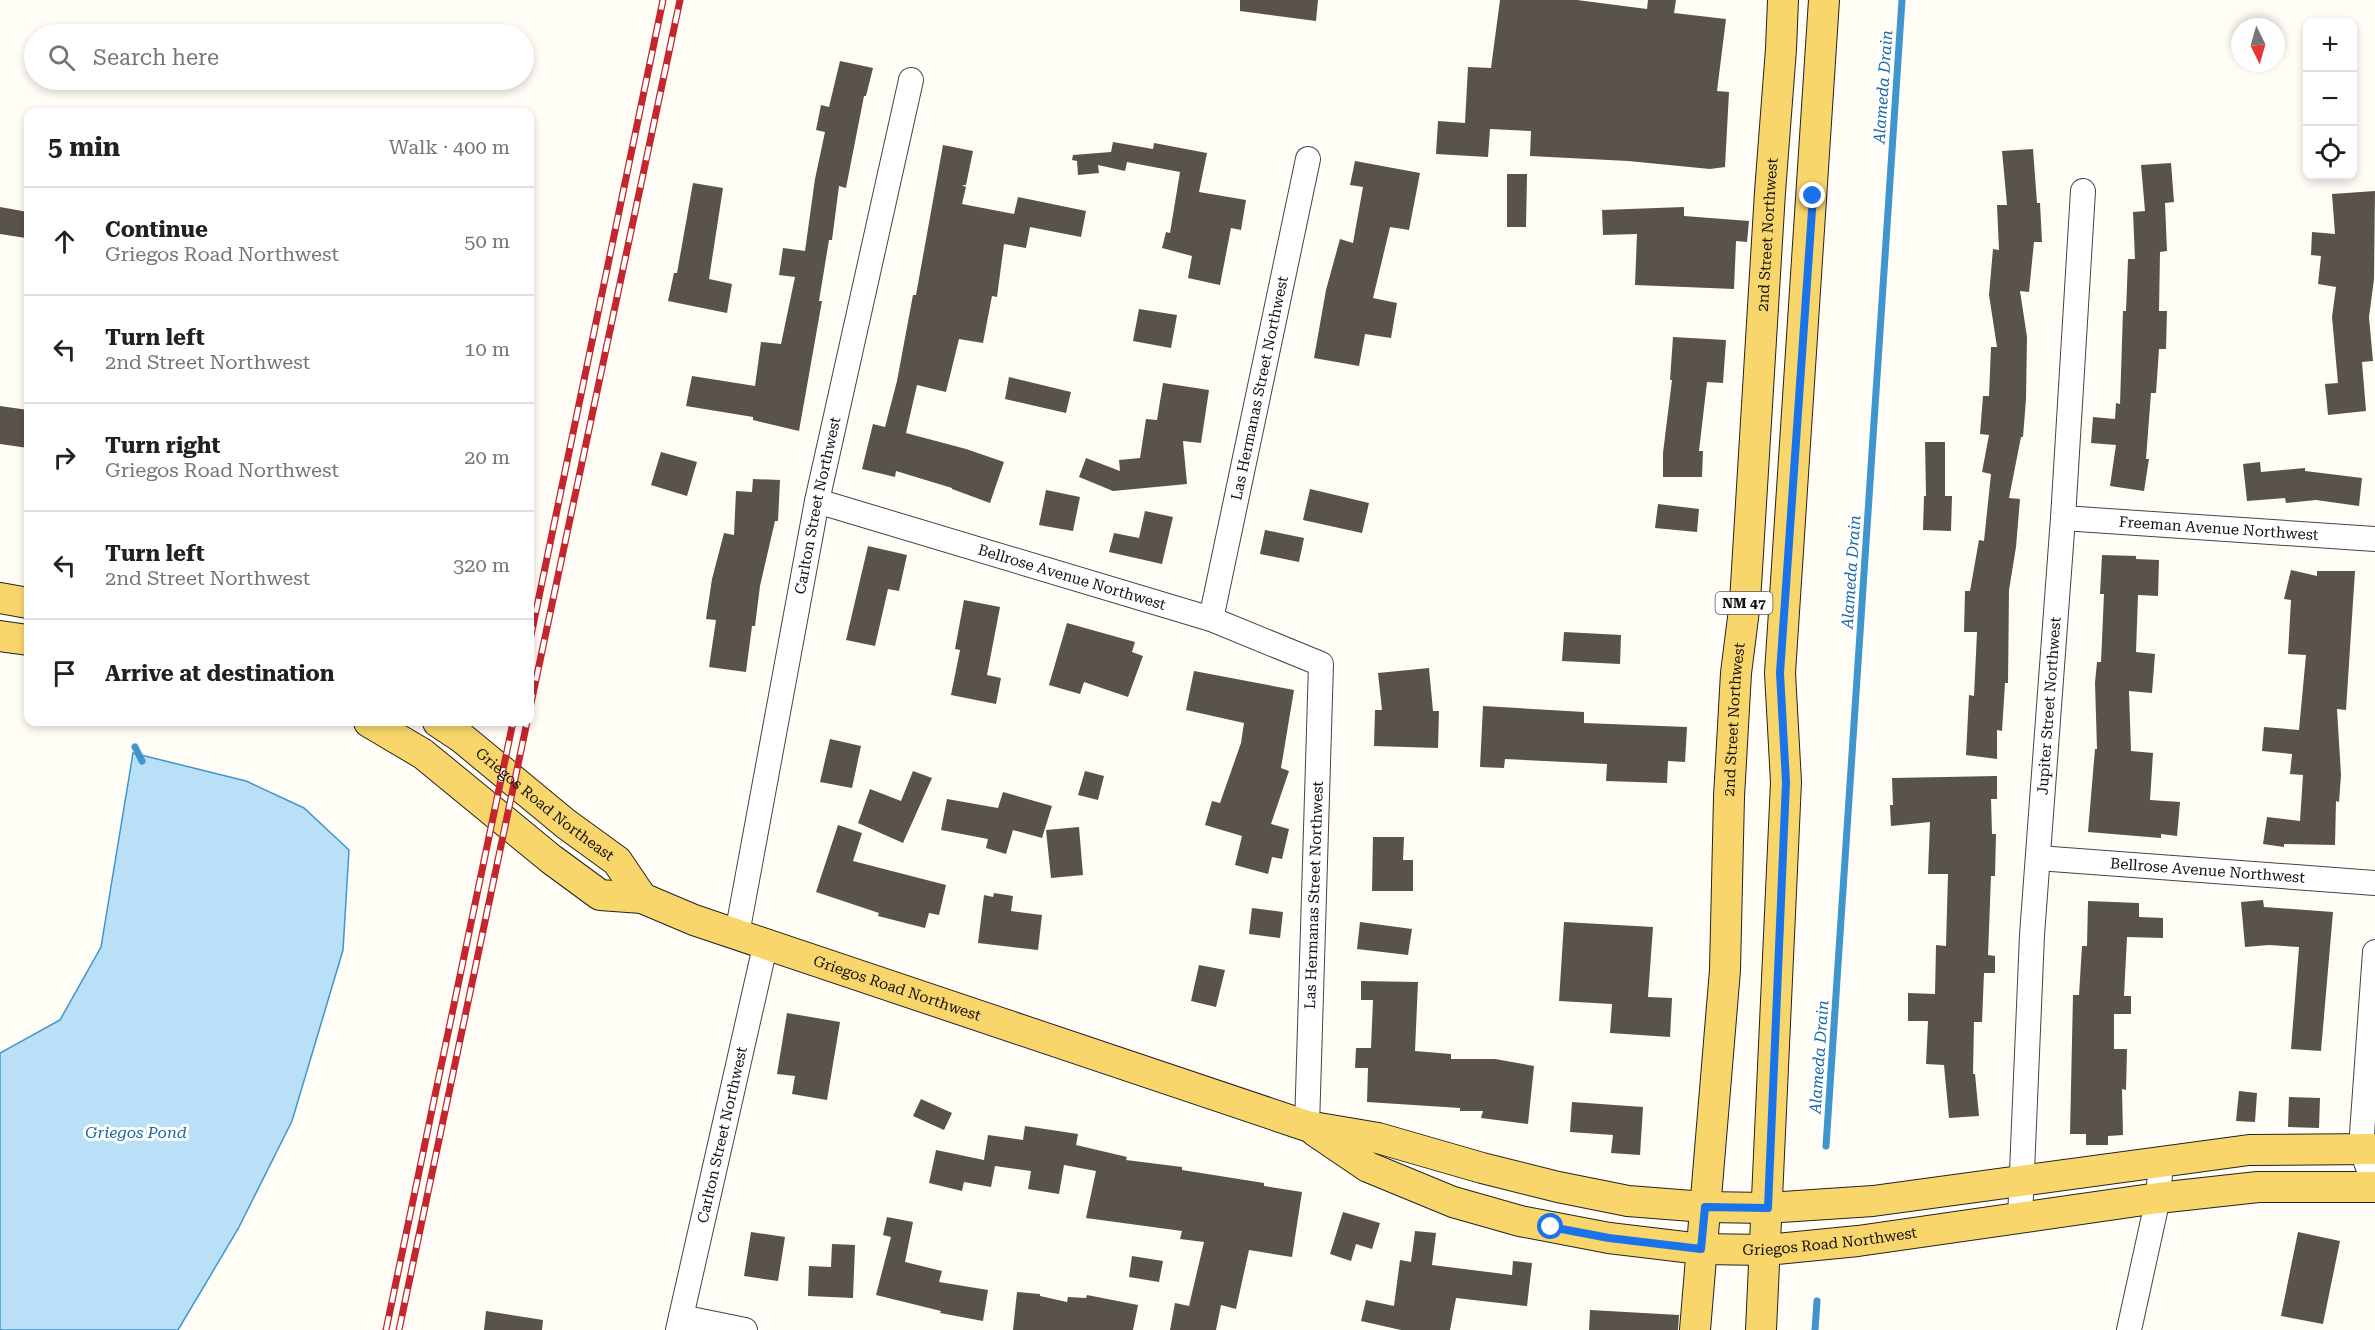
<!DOCTYPE html>
<meta charset="utf-8">
<style>
body{margin:0;font-family:"Roboto Serif",serif;background:#f2f2f2;color:#202124}
.controls{position:absolute;right:18px;top:18px;display:grid;overflow:hidden;border-radius:12px;box-shadow:0 3px 9px #0003}
.controls button{width:54px;height:54px;display:grid;place-items:center;padding:0;border:0;border-bottom:2px solid #e0e0e0;background:#fff;color:#202124;font:30px sans-serif}
.compass{position:absolute;left:2231px;top:18px;width:54px;height:54px;border-radius:50%;background:#fff;box-shadow:0 3px 9px #0003;rotate:175deg}
.stop{position:absolute;width:18px;height:18px;margin:-14px;border:4px solid #1a73e8;border-radius:50%;background:#fff}
.stop.end{background:#1a73e8;border-color:#fff;box-shadow:0 2px 6px #0008}
.list{margin:0;padding:0;list-style:none}
h2{display:flex;justify-content:space-between;align-items:center;height:78px;margin:0;padding:0 24px;font-size:26px}
h2 small{font-size:20px;font-weight:400;color:#757577}
.list li{display:grid;grid-template-columns:39px 1fr auto;gap:18px;align-items:center;box-sizing:border-box;height:108px;padding:0 24px;border-top:2px solid #e0e0e0}
.list b{display:block;font-size:22px;white-space:nowrap}
.list p{margin:0;font-size:20px;white-space:nowrap;color:#757577}
.list em{font-size:20px;font-style:normal;color:#757577}
.icon{flex:none;width:33px;height:33px;fill:none;stroke:currentColor;stroke-width:2;stroke-linecap:round;stroke-linejoin:round}
.map{position:relative;flex:none;width:2375px;height:1330px;overflow:hidden}
.search{position:absolute;background:#fff;box-shadow:0 3px 9px #0003;left:24px;top:24px;width:510px;height:66px;display:flex;align-items:center;gap:15px;box-sizing:border-box;padding:0 21px;border-radius:33px;color:#757577;font-size:22px}
.panel{position:absolute;background:#fff;box-shadow:0 3px 9px #0003;left:24px;top:108px;width:510px;height:618px;border-radius:12px}
.map>svg:first-child{display:block}
.water{fill:#b9e0f7;stroke:#3f96cf;stroke-width:1.5}
.lines{fill:none;stroke-linecap:round;stroke-linejoin:round}
.stream{stroke:#3f96cf;stroke-width:7}
.building{fill:#5a524d}
.minor-casing{stroke:#444;stroke-width:26}
.major-casing{stroke:#222;stroke-width:32}
.minor{stroke:#fff;stroke-width:24}
.major{stroke:#f9d66b;stroke-width:30}
.rail-casing{stroke:#c4262e;stroke-width:7}
.rail{stroke:#fff;stroke-width:4.5;stroke-dasharray:14;stroke-linecap:butt}
.route{stroke:#1a73e8;stroke-width:8}
.labels{text-anchor:middle;dominant-baseline:central;stroke-width:6;stroke-linejoin:round;paint-order:stroke}
.shield{fill:#fff;stroke:#585858;stroke-width:1.5}
.shield-label{font-size:14px;font-weight:bold;fill:#111}
.street-label{font-size:15px;fill:#111;stroke:#fff}
.water-label{font-size:16px;font-style:italic;fill:#1768a6;stroke:#fff}
</style>
<div class="map">
<svg width="2375" height="1330" viewBox="0 0 2375 1330">
<rect width="100%" height="100%" fill="#fffdf5"/>
<path class="water" d="M133 753 246 781 304 808 349 850 343 950 292 1121 238 1229 178 1330H0V1053L60 1020 101 947Z"/>
<g class="lines">
<path class="stream" d="M135 747 142 761
M1826 1146 1902 0
M1815 1330 1817 1301"/>
</g>
<path class="building" d="M1240 0H1318L1316 21 1240 11Z
M1500 0H1577L1647 9 1648 0H1676L1674 13 1726 19 1717 91 1729 92 1725 167 1710 169 1628 161 1530 156 1531 131 1490 129 1488 157 1436 154 1438 121 1465 123 1468 67 1491 68Z
M840 61 873 68 866 96H864L846 188 839 186 832 240H829L819 301H822L799 431 753 420V417L686 406 692 376 755 386 761 342 781 344 795 277 779 275 783 248 805 251 815 179 825 132 816 130 821 105 829 107Z
M1113 142 1153 149 1154 143 1207 153 1199 192 1246 200 1241 230 1231 228 1220 285 1188 278 1192 256 1162 248 1166 232 1170 233 1180 172 1127 162 1125 171 1098 165 1099 173 1078 175 1077 161 1072 160 1073 155 1111 152Z
M943 145 973 151 966 185H962L966 187 962 204 1014 214 1018 197 1086 211 1081 237 1030 227 1026 248 1004 244 997 297 992 296 983 343 959 339 946 392 917 385 906 433 966 449 1004 462 990 503 952 489V488L896 471 895 477 862 469 873 424 885 427 897 381 913 295H916Z
M2033 149 2037 203H2040L2042 242H2034L2029 292 2020 291 2027 337 2026 399 2023 437H2021L2009 498 2020 499 2016 547 2009 590 2008 683H2005L2002 731 1997 730V759L1966 755 1969 695 1974 696 1977 632H1964L1965 591H1970L1979 540 1984 541 1991 474 1982 472 1989 435 1980 434 1983 396H1989L1991 347H1997L1989 295 1993 249 1999 250 1997 205H2007L2002 151Z
M1355 161 1420 173 1409 230 1390 227 1373 298 1397 303 1391 338 1365 334 1359 366 1314 358 1326 290 1340 239 1353 243 1363 187 1350 185Z
M2171 163 2174 202 2165 203 2167 251 2160 252 2159 311H2167L2166 349H2159L2156 393H2151L2146 459H2149L2144 491 2110 486 2116 445 2091 443 2093 417 2115 419 2116 403 2120 404 2123 311H2126L2128 259H2135L2133 212 2145 211 2141 165Z
M1507 174H1527L1526 227H1507Z
M693 183 723 188 709 279 732 284 727 313 668 301 674 273H677Z
M2375 191 2374 279 2369 317 2373 361 2362 362 2366 411 2328 415 2325 384 2338 383 2332 317 2336 287 2318 284 2321 256 2311 255 2312 232 2335 234 2332 194Z
M0 207 28 212 26 238 0 234Z
M1684 207V216L1749 221 1747 242 1736 241 1734 289 1635 285 1637 234 1603 235 1602 210Z
M1139 309 1177 315 1171 348 1133 341Z
M1673 337 1726 340 1723 383 1707 382 1699 451H1703L1702 477H1663V453L1672 380H1670Z
M1009 377 1071 392 1066 413 1005 399Z
M1163 383 1209 390 1201 443 1183 441 1187 484 1113 491 1079 477 1086 458 1120 471 1119 460 1140 458 1146 419 1157 420Z
M0 406 28 410V448L0 444Z
M1925 442H1945V496H1952L1951 531 1923 530 1924 496H1926Z
M661 452 697 462 687 496 651 485Z
M2260 462 2261 472 2305 468V471L2362 478 2359 506 2316 500 2286 503 2285 498 2247 501 2243 464Z
M753 479 780 480 778 521H775L760 586 755 626H752L746 672 709 667 716 620 706 619 712 579 724 533 734 535 736 491 752 492Z
M1310 489 1369 503 1362 533 1303 520Z
M1046 490 1080 497 1073 531 1039 525Z
M1658 504 1699 509 1697 532 1655 528Z
M1145 511 1173 517 1162 564 1109 552 1114 533 1139 538Z
M1265 530 1304 538 1299 562 1260 554Z
M868 546 907 555 899 591 888 589 875 646 846 640Z
M2102 555 2136 556V559L2159 560 2158 596 2138 595 2136 652 2155 654 2152 693 2129 691 2131 751 2153 753 2150 800 2180 802 2177 836 2161 834V838L2088 832 2095 749H2097L2095 683 2097 662H2101L2104 594H2100Z
M2291 570 2317 576V571H2355L2346 710 2337 709 2341 775 2339 802 2336 801 2335 845 2284 844V847L2263 844 2267 817 2300 821 2303 775 2290 774 2292 754 2262 751 2264 727 2299 730 2306 655 2288 654 2291 600 2284 599Z
M964 600 1000 607 987 675 1001 678 996 704 951 695 960 650 955 649Z
M1067 623 1135 642 1132 652 1143 656 1128 697 1084 682 1080 694 1049 685Z
M1564 632 1621 635 1620 664 1562 661Z
M1429 668 1433 711H1439L1438 748 1374 746 1375 710H1382L1378 673Z
M1194 671 1294 690 1281 768 1289 771 1271 824 1289 829 1282 859 1272 857 1268 874 1235 865 1242 836 1205 825 1212 801 1220 803 1241 743 1244 723 1186 710Z
M1483 706 1584 712V723L1687 727 1685 762 1668 761 1667 783 1606 781 1607 764 1505 759 1504 768 1480 767Z
M830 739 861 746 852 788 820 782Z
M913 771 932 778 903 843 858 823 870 789 901 801Z
M1085 771 1104 776 1098 800 1078 795Z
M1997 776V799H1991L1992 834H1996L1995 876H1991L1988 955 1995 956V973H1984L1982 1022H1974L1973 1074H1975L1979 1116 1949 1118 1944 1065 1926 1064 1928 1021H1908V993L1935 994 1936 945 1946 946 1948 874H1928L1930 822 1891 826 1890 805H1893L1892 778Z
M1003 792 1052 806 1042 838 1013 830 1006 854 986 848 988 839 941 830 947 799 998 808Z
M838 825 862 833 853 861 946 885 939 915 929 913 925 928 878 916 879 913 816 892Z
M1079 827 1083 875 1051 878 1046 830Z
M1373 837H1404L1403 860H1413V891H1372Z
M994 893 1013 896 1011 911 1042 915 1038 950 978 943 984 895 993 897Z
M2263 900 2264 907 2333 912 2321 1051 2291 1049 2299 947 2269 945 2245 947 2241 902Z
M2088 901 2139 903V917L2163 918V938L2127 937 2124 996H2131V1014H2114V1049H2127L2126 1090 2122 1089 2123 1135 2108 1136V1145H2086V1134H2070L2073 995H2079L2082 946H2087Z
M1252 908 1283 912 1280 938 1249 934Z
M1360 922 1412 929 1408 955 1357 949Z
M1564 922 1653 927 1648 997 1672 998 1670 1037 1610 1033 1612 1004 1559 1001Z
M1199 965 1225 970 1216 1007 1191 1001Z
M1361 981 1418 982 1415 1051 1451 1054V1059H1495L1534 1066 1528 1124 1481 1118 1483 1111H1460V1108L1367 1102 1368 1068H1355L1356 1048H1371L1373 1000H1361Z
M787 1013 840 1022 827 1100 792 1094 795 1076 777 1074Z
M2239 1091 2257 1093 2255 1122 2236 1121Z
M2289 1097 2320 1098 2319 1128 2288 1127Z
M921 1099 952 1113 944 1130 913 1116Z
M1572 1102 1643 1107 1640 1155 1611 1153 1613 1135 1570 1132Z
M1025 1126 1078 1134 1076 1145 1127 1157 1126 1160 1182 1167V1170L1264 1183V1186L1302 1192 1292 1257 1249 1250 1236 1309 1221 1305 1216 1330H1170L1175 1303 1189 1306 1204 1242 1180 1239 1182 1231 1086 1218 1096 1171 1064 1165 1059 1194 1028 1189 1031 1171 995 1166 991 1187 964 1182 962 1191 929 1183 936 1150 984 1160 988 1135 1023 1140Z
M1343 1212 1380 1223 1372 1249 1356 1244 1351 1261 1330 1254Z
M887 1217 913 1222 905 1262 942 1271 939 1282 988 1290 983 1321 940 1313 941 1311 876 1295 891 1237 883 1235Z
M1415 1231 1436 1233 1432 1265 1512 1275 1513 1261 1532 1263 1527 1306 1456 1298 1450 1330H1401L1361 1321 1366 1300 1394 1306 1400 1260 1411 1262Z
M751 1232 785 1237 778 1281 744 1276Z
M2298 1232 2340 1241 2323 1324 2281 1316Z
M832 1244 855 1245 853 1298 808 1296 809 1266 831 1267Z
M1132 1256 1163 1261 1159 1282 1129 1277Z
M1017 1292 1040 1294V1296L1067 1302 1068 1297 1086 1298 1087 1295 1138 1305 1133 1330H1013Z
M1590 1310 1679 1315 1678 1330H1589Z
M486 1311 543 1320 542 1330H484Z"/>
<g class="lines">
<g class="minor-casing">
<g id="minor">
<path id="s1" d="M817 501 1211 619 1321 664 1307 1126"/>
<path id="s2" d="M2063 518 2375 539"/>
<path id="s3" d="M1211 619 1308 159"/>
<path id="s4" d="M2038 858 2375 883"/>
<path id="s5" d="M737 934 817 501 911 80"/>
<path d="M2375 1187 2361 1148 2375 952"/>
<path id="s6" d="M2020 1219 2032 935 2063 518 2083 191"/>
<path d="M681 1317 745 1330"/>
<path id="s7" d="M678 1330 766 942"/>
<path d="M2129 1330 2158 1198 2161 1162"/>
</g>
</g>
<g class="major-casing">
<g id="major">
<path d="M0 598 28 603"/>
<path d="M0 636 28 640"/>
<path id="s8" d="M369 722 423 754 551 859 600 895 642 898 694 920 1307 1126 1378 1138 1482 1168 1558 1187 1628 1201 1705 1207 1768 1208 1873 1201 2249 1150 2375 1149"/>
<path id="s9" d="M438 722 462 738 566 824 617 861 642 898"/>
<path id="s10" d="M1315 1131 1368 1167 1453 1202 1520 1221 1609 1238 1701 1249 1766 1250 1858 1241 2158 1198 2258 1187H2375"/>
<path id="s11" d="M1695 1330 1725 970 1729 797 1736 673 1745 602 1770 192 1781 49 1783 0"/>
<path d="M1761 1330 1786 782 1780 673 1824 0"/>
</g>
</g>
<use href="#minor" class="minor"/>
<use href="#major" class="major"/>
<g class="rail-casing">
<path id="rail" d="M530 640 663 0
M530 708 680 0
M386 1330 513 722
M399 1330 527 722"/>
</g>
<use href="#rail" class="rail"/>
</g>
<g class="lines">
<path class="route" d="M1551 1227 1609 1238 1701 1249 1705 1207 1768 1208 1786 782 1780 673 1813 196"/>
</g>
<g class="labels">
<rect class="shield" x="1715.5" y="592" width="57" height="22" rx="4.5"/>
<g class="shield-label">
<text x="1744" y="603">NM 47</text>
</g>
<g class="street-label">
<text stroke="none"><textPath href="#s11" startOffset="1098">2nd Street Northwest</textPath></text>
<text stroke="none"><textPath href="#s3" startOffset="236">Las Hermanas Street Northwest</textPath></text>
<text stroke="none"><textPath href="#s5" startOffset="436">Carlton Street Northwest</textPath></text>
<text stroke="none"><textPath href="#s2" startOffset="156">Freeman Avenue Northwest</textPath></text>
<text stroke="none"><textPath href="#s1" startOffset="266">Bellrose Avenue Northwest</textPath></text>
<text stroke="none"><textPath href="#s6" startOffset="514">Jupiter Street Northwest</textPath></text>
<text stroke="none"><textPath href="#s11" startOffset="612">2nd Street Northwest</textPath></text>
<text stroke="none"><textPath href="#s9" startOffset="135">Griegos Road Northeast</textPath></text>
<text stroke="none"><textPath href="#s4" startOffset="170">Bellrose Avenue Northwest</textPath></text>
<text transform="translate(1314 895) rotate(-88)">Las Hermanas Street Northwest</text>
<text stroke="none"><textPath href="#s8" startOffset="602">Griegos Road Northwest</textPath></text>
<text stroke="none"><textPath href="#s7" startOffset="200">Carlton Street Northwest</textPath></text>
<text stroke="none"><textPath href="#s10" startOffset="538">Griegos Road Northwest</textPath></text>
</g>
<g class="water-label">
<text transform="translate(1883 87) rotate(-86)">Alameda Drain</text>
<text transform="translate(1851 572) rotate(-86)">Alameda Drain</text>
<text transform="translate(1819 1057) rotate(-86)">Alameda Drain</text>
<text x="136" y="1132">Griegos Pond</text>
</g>
</g>
</svg>
<div class="controls">
<button>+</button>
<button>−</button>
<button><svg class="icon" aria-label="locate" viewBox="0 0 24 24"><circle cx="12" cy="12" r="6"/><path d="M12 2v4M12 18v4M2 12h4M18 12h4"/></svg></button>
</div>
<svg class="compass" viewBox="-18 -18 36 36"><path d="M0-13l5 13h-10z" fill="#e53935"/><path d="M0 13l5-13h-10z" fill="#757577"/></svg>
<div class="stop" style="left:1551px;top:1227px"></div>
<div class="stop end" style="left:1813px;top:196px"></div>
<div class="search"><svg class="icon" aria-label="search" viewBox="0 0 24 24"><circle cx="10" cy="10" r="6"/><path d="M15 15l6 6"/></svg>Search here</div>
<section class="panel">
<h2>5 min<small>Walk · 400 m</small></h2>
<ul class="list">
<li><svg class="icon" aria-label="ahead" viewBox="0 0 24 24"><path d="M12 20V5M6 11l6-6 6 6"/></svg><div><b>Continue</b><p>Griegos Road Northwest</p></div><em>50 m</em></li>
<li><svg class="icon" aria-label="left" viewBox="0 0 24 24"><path d="M17 20v-9H6M10 6l-5 5 5 5"/></svg><div><b>Turn left</b><p>2nd Street Northwest</p></div><em>10 m</em></li>
<li><svg class="icon" aria-label="right" viewBox="0 0 24 24"><path d="M7 20v-9h11M14 6l5 5-5 5"/></svg><div><b>Turn right</b><p>Griegos Road Northwest</p></div><em>20 m</em></li>
<li><svg class="icon" aria-label="left" viewBox="0 0 24 24"><path d="M17 20v-9H6M10 6l-5 5 5 5"/></svg><div><b>Turn left</b><p>2nd Street Northwest</p></div><em>320 m</em></li>
<li><svg class="icon" aria-label="arrive" viewBox="0 0 24 24"><path d="M6 21V4h12l-3 4 3 4H6"/></svg><div><b>Arrive at destination</b></div></li>
</ul>
</section>
</div>
